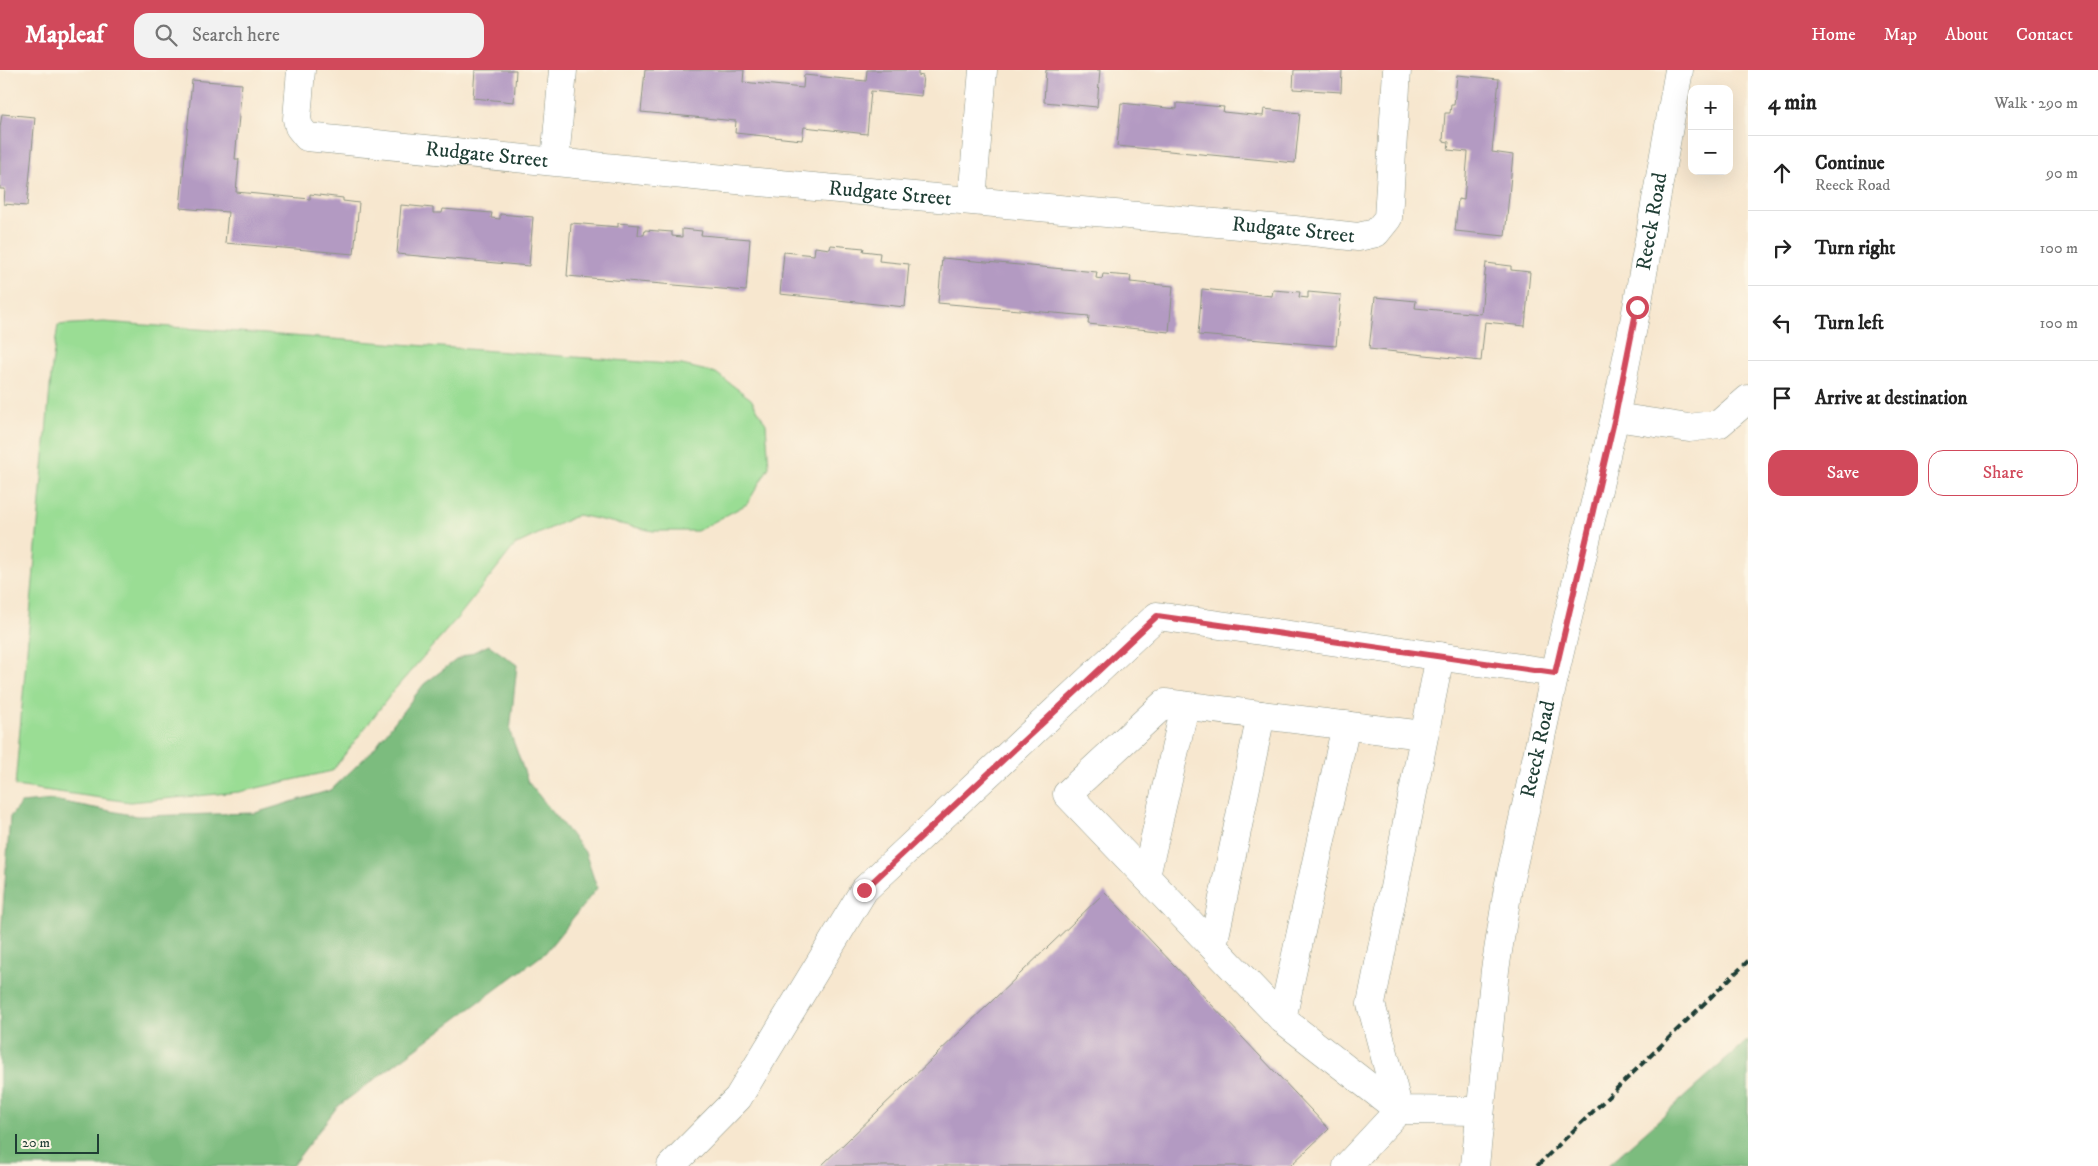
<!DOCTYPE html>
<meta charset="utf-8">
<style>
body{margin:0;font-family:"IM FELL DW Pica",serif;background:#f2f2f2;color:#222}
.controls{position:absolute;right:15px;top:15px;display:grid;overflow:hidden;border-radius:10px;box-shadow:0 5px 20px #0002}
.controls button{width:45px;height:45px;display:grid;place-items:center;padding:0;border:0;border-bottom:1px solid #e0e0e0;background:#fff;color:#222;font:25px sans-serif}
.scale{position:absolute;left:15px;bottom:12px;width:84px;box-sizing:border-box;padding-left:5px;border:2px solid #1f3d34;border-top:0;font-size:14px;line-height:18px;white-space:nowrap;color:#1f3d34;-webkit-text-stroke:4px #fcf5e5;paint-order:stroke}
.stop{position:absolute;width:15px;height:15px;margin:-11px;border:4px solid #d1495b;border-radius:50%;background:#fff}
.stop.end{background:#d1495b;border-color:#fff;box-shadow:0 1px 5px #0008}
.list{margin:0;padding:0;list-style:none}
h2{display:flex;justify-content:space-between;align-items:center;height:65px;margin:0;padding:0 20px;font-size:21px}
h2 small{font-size:16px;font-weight:400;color:#767676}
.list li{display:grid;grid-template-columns:32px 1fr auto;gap:15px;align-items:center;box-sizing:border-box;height:75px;padding:0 20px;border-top:1px solid #e0e0e0}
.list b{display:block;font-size:19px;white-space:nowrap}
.list p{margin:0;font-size:16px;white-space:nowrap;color:#767676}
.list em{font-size:16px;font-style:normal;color:#767676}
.actions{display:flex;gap:10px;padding:15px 20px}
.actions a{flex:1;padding:11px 0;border:1px solid #d1495b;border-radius:15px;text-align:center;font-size:18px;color:#d1495b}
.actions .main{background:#d1495b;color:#fff}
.icon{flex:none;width:28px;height:28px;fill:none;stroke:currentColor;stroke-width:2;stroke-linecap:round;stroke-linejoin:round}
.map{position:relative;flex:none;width:1748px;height:1096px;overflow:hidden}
header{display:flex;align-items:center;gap:30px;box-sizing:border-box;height:70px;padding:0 25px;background:#d1495b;color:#fff}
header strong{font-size:24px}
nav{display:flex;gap:28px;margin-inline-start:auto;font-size:18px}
.search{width:350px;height:45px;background:#f2f2f2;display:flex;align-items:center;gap:12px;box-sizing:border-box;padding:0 18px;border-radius:15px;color:#767676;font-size:19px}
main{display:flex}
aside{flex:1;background:#fff}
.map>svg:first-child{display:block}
.green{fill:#9add94;stroke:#5c8d64}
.forest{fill:#7bbc7e;stroke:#4d7c59}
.building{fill:#b39ac2}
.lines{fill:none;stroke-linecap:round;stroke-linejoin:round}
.minor-casing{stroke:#8b9282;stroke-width:29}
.minor{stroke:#fff;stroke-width:28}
.rail{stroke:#1f3d34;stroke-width:4;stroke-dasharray:8 4;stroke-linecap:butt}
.route{stroke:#d1495b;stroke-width:6}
.labels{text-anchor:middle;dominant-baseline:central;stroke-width:4;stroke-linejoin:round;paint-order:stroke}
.street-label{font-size:21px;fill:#1f3d34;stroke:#fcf5e5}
</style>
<header>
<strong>Mapleaf</strong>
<div class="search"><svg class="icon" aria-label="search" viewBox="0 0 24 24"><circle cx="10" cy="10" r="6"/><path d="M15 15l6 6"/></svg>Search here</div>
<nav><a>Home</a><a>Map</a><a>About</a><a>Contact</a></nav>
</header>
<main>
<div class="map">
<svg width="1748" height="1096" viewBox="0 0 1748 1096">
<rect width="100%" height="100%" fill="#fcf5e5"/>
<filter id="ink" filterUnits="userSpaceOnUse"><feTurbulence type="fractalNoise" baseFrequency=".02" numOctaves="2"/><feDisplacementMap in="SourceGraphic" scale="10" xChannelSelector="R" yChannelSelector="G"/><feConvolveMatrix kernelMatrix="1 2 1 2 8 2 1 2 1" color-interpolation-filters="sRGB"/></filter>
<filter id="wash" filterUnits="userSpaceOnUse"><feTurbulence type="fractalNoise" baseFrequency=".0096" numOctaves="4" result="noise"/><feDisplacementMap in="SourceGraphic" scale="20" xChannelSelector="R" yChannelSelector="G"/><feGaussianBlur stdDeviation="1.12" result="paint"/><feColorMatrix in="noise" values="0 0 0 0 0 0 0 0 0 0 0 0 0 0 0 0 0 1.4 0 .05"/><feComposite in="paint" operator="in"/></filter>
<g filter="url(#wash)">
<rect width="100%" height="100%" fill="#f7e7cf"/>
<path class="green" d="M104 252 682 295 716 303 751 329 766 354 769 397 747 434 697 461H653L578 445 515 475 459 546 395 619 332 701 239 722 130 732 15 716 52 295 58 255Z"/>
<path class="forest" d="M489 575 517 595 510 662 528 712 585 782 597 818 545 883 337 1037 292 1096H0V877L10 747 21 733 53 730 137 746 255 743 331 720 372 681 424 614 456 590Z
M1748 970V1096H1607Z"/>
<g id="blocks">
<path class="building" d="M475 0H516L514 32 473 28Z
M645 0H744L743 12 803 18 804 5 866 11 867 0H918V5L923 6 921 26 871 21 867 64 804 57 802 70 735 63 736 51 641 42Z
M1046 0H1100L1097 37 1044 32Z
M1294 0H1342L1341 22 1293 19Z
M1457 5 1499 9 1492 82 1513 85 1505 166 1455 161 1458 129 1464 130 1468 82 1448 80 1449 72 1443 71 1445 43H1450L1451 35H1454Z
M192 10 242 14 235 89H239L236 122 310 129V124L343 128V131L359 133 354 184 225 173 228 142 180 138Z
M1121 33 1177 39V33L1224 37 1223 42 1263 46 1264 39 1300 43 1295 93 1117 76Z
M2 44 35 47 27 136 4 134 5 119H0V57Z
M401 135 433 138V143H442L443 139 492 143 491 148 500 149V144L533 147 529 196 397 184Z
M571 153 618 157V153L639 155 638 165H644L645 160 672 162V166L682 167V159L702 161 701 165 750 169 746 221 567 206Z
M831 175 864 178 863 181 880 183 879 191 909 194 905 237 780 224 784 182 814 185 815 177 830 179Z
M942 188 1097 202 1096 208 1102 209 1103 204 1131 206 1130 212 1173 216 1169 262 1088 254 1089 246 938 233Z
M1486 193 1511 196V200L1530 202 1525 256 1485 252 1481 291 1369 279 1375 227 1416 231 1415 238 1481 244Z
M1202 219 1272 226 1273 220 1300 222 1299 227 1308 228V222L1341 225 1336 276 1198 265Z
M1105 822 1329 1059 1290 1096H821Z"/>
</g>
</g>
<g filter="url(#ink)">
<use href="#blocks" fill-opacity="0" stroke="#8b9282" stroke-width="1"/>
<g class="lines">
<g class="minor-casing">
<g id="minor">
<path id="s1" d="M301 0 297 49 299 57 307 67 714 108 1295 160 1358 167 1376 163 1388 148 1397 0"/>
<path d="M555 91 563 0"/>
<path d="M972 130 983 0"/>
<path d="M1615 347 1689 358 1719 354 1748 329"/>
<path d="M1440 586 1371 934 1399 1040 1480 1041"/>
<path d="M1146 806 1185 636"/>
<path d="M1213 876 1261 645"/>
<path d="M1282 949 1346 655"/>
<path d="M671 1096 738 1028 864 820 1157 546 1555 603"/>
<path d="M1347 1096 1399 1040 1282 949 1067 724 1165 633 1423 665"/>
<path id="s2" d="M1475 1096 1495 900 1508 818 1555 603 1615 347 1637 237 1679 0"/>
</g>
</g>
<use href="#minor" class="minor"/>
<path class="rail" d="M1537 1096 1748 891"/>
</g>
</g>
<g class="lines" filter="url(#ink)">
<path class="route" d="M864 820 1157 546 1555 603 1615 347 1637 237"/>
</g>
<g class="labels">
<g class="street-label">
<text stroke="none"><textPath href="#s1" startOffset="251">Rudgate Street</textPath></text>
<text stroke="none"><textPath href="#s1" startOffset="656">Rudgate Street</textPath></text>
<text stroke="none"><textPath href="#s2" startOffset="962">Reeck Road</textPath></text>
<text stroke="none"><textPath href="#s1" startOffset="1061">Rudgate Street</textPath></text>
<text stroke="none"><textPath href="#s2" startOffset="422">Reeck Road</textPath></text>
</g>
</g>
</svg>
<div class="controls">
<button>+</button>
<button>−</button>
</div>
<div class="scale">20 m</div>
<div class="stop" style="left:1637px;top:237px"></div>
<div class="stop end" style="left:864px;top:820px"></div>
</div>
<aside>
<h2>4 min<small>Walk · 290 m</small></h2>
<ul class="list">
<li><svg class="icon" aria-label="ahead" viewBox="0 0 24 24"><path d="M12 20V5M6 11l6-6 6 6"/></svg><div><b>Continue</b><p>Reeck Road</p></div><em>90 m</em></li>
<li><svg class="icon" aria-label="right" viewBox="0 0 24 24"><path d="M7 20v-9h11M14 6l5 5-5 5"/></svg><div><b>Turn right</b></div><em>100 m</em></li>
<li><svg class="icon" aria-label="left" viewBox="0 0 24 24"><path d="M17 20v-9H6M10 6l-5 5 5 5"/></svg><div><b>Turn left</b></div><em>100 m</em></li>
<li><svg class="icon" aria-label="arrive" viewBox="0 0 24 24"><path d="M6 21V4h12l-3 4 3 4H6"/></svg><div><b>Arrive at destination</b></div></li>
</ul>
<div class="actions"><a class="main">Save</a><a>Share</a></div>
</aside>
</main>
